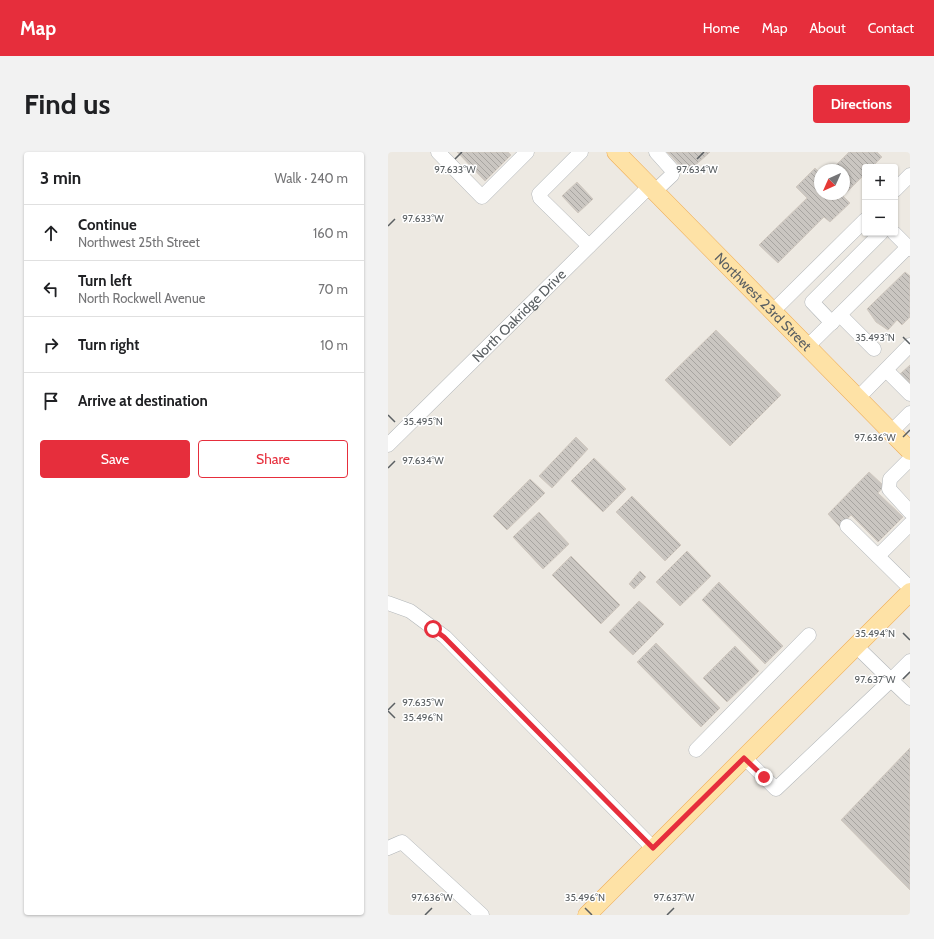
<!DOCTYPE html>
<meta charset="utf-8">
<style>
body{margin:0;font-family:Cabin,sans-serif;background:#f2f2f2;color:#202124}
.controls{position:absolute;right:12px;top:12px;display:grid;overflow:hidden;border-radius:4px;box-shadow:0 1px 3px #0004}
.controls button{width:36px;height:36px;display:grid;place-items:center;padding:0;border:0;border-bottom:1px solid #e0e0e0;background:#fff;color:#202124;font:20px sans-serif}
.compass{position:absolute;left:426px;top:12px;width:36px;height:36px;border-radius:50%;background:#fff;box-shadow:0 1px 3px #0004;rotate:225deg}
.stop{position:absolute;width:12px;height:12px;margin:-9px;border:3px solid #e62e3c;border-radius:50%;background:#fff}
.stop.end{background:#e62e3c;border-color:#fff;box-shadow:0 1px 4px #0008}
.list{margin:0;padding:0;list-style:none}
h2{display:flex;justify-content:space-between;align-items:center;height:52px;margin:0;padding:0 16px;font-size:17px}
h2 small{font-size:13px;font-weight:400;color:#757577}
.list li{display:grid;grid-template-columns:26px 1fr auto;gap:12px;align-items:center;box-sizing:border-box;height:56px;padding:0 16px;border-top:1px solid #e0e0e0}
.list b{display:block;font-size:15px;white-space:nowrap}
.list p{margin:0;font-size:13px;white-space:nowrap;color:#757577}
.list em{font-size:13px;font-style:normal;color:#757577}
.actions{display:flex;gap:8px;padding:12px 16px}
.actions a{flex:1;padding:9px 0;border:1px solid #e62e3c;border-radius:4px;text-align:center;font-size:14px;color:#e62e3c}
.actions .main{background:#e62e3c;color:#fff}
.icon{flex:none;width:22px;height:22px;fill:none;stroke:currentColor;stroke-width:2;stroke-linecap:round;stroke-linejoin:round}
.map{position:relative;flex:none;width:522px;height:763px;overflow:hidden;border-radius:4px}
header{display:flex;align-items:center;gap:24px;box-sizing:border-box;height:56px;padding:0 20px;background:#e62e3c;color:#fff}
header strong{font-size:19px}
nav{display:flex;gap:22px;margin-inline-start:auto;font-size:14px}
.intro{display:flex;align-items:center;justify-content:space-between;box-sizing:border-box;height:96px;padding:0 24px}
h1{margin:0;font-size:28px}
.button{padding:10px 18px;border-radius:4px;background:#e62e3c;color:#fff;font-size:14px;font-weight:700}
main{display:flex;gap:24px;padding:0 24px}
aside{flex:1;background:#fff;border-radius:4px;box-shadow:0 1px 3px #0004}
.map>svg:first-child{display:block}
.building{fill:url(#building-back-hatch);stroke:#d1c9c0}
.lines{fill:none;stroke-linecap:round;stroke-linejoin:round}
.minor-casing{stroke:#b2b6b9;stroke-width:15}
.major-casing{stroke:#efae59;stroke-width:19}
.minor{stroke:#fff;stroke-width:14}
.major{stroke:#fee2a6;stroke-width:18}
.route{stroke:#e62e3c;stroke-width:5}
.ticks{fill:none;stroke:#5a5f62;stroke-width:1.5}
.labels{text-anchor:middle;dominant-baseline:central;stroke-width:3;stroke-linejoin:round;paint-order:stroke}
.street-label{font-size:14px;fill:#5a5f62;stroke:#fff}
.ticks-label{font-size:10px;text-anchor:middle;fill:#5a5f62;stroke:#fff;stroke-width:3;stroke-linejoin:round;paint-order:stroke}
</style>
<header>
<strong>Map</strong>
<nav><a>Home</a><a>Map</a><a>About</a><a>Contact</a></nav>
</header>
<div class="intro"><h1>Find us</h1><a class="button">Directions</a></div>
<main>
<aside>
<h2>3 min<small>Walk · 240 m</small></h2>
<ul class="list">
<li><svg class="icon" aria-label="ahead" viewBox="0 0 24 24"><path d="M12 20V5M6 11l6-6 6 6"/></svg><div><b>Continue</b><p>Northwest 25th Street</p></div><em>160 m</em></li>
<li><svg class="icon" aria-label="left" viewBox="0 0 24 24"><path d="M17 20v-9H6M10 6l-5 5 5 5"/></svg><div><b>Turn left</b><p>North Rockwell Avenue</p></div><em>70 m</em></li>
<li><svg class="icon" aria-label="right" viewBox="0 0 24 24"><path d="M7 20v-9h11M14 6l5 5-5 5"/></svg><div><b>Turn right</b></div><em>10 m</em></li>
<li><svg class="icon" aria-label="arrive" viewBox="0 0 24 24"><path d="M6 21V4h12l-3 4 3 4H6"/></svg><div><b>Arrive at destination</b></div></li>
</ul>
<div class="actions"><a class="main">Save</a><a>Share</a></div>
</aside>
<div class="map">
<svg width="522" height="763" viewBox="0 0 522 763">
<defs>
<pattern id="building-back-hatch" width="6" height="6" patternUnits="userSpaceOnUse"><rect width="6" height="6" fill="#cac6c1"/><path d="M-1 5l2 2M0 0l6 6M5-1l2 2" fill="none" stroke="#a7a4a0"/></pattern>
</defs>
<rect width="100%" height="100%" fill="#ede9e2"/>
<path class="building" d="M69 0H120L123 3 97 29Z
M279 0H322L299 21Z
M461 0H489L494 5 484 15H477V22L455 44 462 51 442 70 436 65 390 111 371 93 419 46 408 35 427 16 432 21V42H456V18H443Z
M189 30 205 47 190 61 174 44Z
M517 120 522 124V165L514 173 509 168 500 178 488 170 479 157Z
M328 178 393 243 342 294 277 228Z
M522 213V235L511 223Z
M188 285 200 297 164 336 151 324Z
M206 306 238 337 215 360 183 329Z
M481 320 496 334 490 341 515 365 490 390 463 363 452 375 440 362Z
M142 327 157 341 119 378 105 364Z
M244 344 293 393 277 409 228 360Z
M151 360 181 392 155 417 125 385Z
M299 399 323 424 292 454 268 430Z
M183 404 232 453 213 472 164 423Z
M252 419 258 425 246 437 241 432Z
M331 430 395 494 377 512 314 448Z
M251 449 276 472 245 503 221 480Z
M268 491 332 556 313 575 249 510Z
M347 494 371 519 339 550 315 526Z
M522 596V738L453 668Z"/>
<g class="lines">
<g class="minor-casing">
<g id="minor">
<path d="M50 0 94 45 139 0"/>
<path d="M193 0 151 42 152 46 201 94"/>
<path d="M507 38 522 23"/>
<path d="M267 39 284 23 285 19 268 0"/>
<path d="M506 81 522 97"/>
<path d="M385 159 477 68"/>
<path d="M452 163 486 197"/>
<path d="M444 171 424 150 493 81"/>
<path d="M420 194 520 95"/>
<path d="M498 218 522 242"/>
<path d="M470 246 522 193"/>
<path d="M503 280 522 261"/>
<path id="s1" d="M0 293 262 34"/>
<path d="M522 307 502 327 501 337 522 360"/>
<path d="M459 374 522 436"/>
<path d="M490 404 522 372"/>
<path d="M0 451 22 459 57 485 265 696"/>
<path d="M522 509 503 528 522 546"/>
<path d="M308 598 421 483"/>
<path d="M356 605 388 637 503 528 468 494"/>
<path d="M0 696 14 690 94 763"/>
</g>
</g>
<g class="major-casing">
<g id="major">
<path id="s2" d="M228 0 522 299"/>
<path d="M199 763 522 440"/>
</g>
</g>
<use href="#minor" class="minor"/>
<use href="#major" class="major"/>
</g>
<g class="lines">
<path class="route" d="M45 477 56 485 265 696 356 606 376 625"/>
</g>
<path class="ticks" d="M67 7 74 0M309 7 316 0M0 74 7 67M515 185 522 192M0 263 7 270M515 285 522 278M0 316 7 309M515 481 522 488M515 527 522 520M0 558 7 551M0 559 7 566M197 756 204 763M37 763 44 756M279 763 286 756"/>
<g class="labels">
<g class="street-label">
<text stroke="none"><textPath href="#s2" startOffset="210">Northwest 23rd Street</textPath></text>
<text stroke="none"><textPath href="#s1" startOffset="184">North Oakridge Drive</textPath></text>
</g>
</g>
<g class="ticks-label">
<text x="67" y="21">97.633°W</text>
<text x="309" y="21">97.634°W</text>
<text x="35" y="70">97.633°W</text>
<text x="487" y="189">35.493°N</text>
<text x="35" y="273">35.495°N</text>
<text x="487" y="289">97.636°W</text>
<text x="35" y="312">97.634°W</text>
<text x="487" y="485">35.494°N</text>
<text x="487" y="531">97.637°W</text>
<text x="35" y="554">97.635°W</text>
<text x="35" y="569">35.496°N</text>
<text x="44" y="749">97.636°W</text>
<text x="197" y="749">35.496°N</text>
<text x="286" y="749">97.637°W</text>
</g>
</svg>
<div class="controls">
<button>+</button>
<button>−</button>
</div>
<svg class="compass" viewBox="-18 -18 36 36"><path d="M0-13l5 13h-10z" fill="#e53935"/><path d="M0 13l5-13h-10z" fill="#757577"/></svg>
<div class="stop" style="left:45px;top:477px"></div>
<div class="stop end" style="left:376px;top:625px"></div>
</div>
</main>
